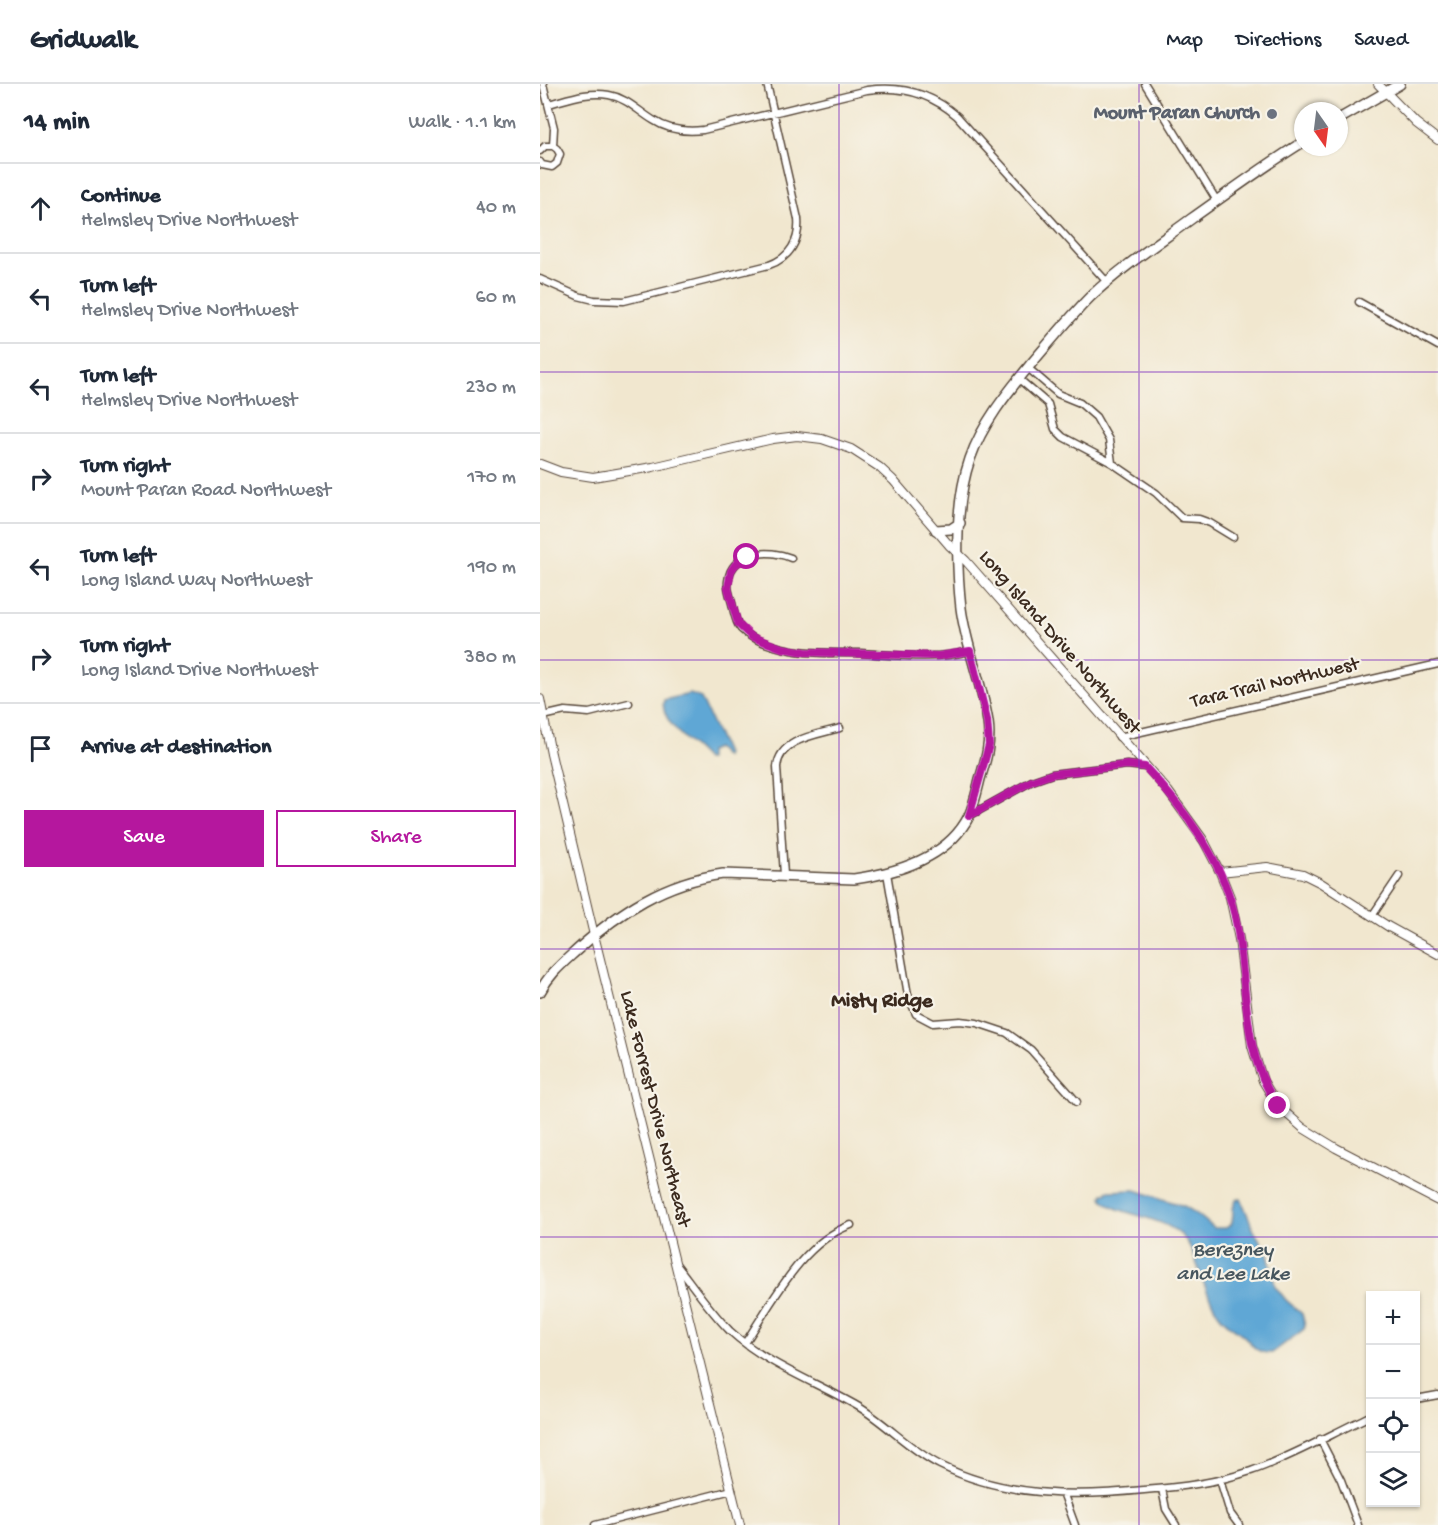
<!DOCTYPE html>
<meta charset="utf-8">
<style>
body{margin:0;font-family:"Gochi Hand",sans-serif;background:#f6f6f7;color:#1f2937}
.controls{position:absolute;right:18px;bottom:18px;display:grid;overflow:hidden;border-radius:0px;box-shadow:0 2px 4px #0004}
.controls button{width:54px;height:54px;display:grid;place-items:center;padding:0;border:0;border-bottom:2px solid #e0e1e3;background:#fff;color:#1f2937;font:30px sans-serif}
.compass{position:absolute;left:754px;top:18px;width:54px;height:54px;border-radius:50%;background:#fff;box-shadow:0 2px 4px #0004;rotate:166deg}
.stop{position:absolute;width:18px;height:18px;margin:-14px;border:4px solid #b5179e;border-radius:50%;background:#fff}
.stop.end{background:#b5179e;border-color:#fff;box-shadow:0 2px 6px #0008}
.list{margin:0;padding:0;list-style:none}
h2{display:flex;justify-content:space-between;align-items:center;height:78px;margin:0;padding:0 24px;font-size:26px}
h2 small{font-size:20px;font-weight:400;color:#747a83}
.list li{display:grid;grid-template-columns:39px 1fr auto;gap:18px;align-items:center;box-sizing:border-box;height:90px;padding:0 24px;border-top:2px solid #e0e1e3}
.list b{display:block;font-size:22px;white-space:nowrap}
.list p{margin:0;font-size:20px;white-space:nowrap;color:#747a83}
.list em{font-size:20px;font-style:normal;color:#747a83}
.actions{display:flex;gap:12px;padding:18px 24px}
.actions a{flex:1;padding:14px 0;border:2px solid #b5179e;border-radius:0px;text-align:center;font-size:21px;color:#b5179e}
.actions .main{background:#b5179e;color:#fff}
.icon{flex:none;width:33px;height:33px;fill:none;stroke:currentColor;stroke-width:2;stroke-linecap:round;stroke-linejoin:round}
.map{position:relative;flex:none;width:898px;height:1441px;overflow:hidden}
header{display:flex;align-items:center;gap:36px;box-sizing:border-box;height:84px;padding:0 30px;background:#fff;border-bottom:2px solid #e0e1e3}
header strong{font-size:28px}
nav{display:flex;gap:33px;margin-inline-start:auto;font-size:21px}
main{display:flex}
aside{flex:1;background:#fff}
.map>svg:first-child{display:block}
.water{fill:#5ea7d5;stroke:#4c687a;stroke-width:1.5}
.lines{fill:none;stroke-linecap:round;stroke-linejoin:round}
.minor-casing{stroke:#564639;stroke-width:9}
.tertiary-casing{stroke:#564639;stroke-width:10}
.secondary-casing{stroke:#564639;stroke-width:12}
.minor{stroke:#fff;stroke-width:6}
.tertiary{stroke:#fff;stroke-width:8}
.secondary{stroke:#fff;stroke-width:9}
.route{stroke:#b5179e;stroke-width:8}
.grid{fill:none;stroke:#7b2cbf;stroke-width:1.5;stroke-opacity:0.55}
.worship-dot{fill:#6b7280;stroke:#f7f3e8;stroke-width:2}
.labels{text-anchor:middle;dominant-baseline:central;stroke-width:4.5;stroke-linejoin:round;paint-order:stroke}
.worship-label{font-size:20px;font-weight:bold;fill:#5b616d;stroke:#f7f3e8;text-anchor:end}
.street-label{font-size:20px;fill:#3b2a1e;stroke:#f7f3e8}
.neighbourhood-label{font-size:21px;font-weight:bold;fill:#3b2a1e;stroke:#f7f3e8}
.water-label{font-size:21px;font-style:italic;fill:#47565e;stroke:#f7f3e8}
</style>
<header>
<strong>Gridwalk</strong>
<nav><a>Map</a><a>Directions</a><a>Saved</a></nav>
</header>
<main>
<aside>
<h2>14 min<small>Walk · 1.1 km</small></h2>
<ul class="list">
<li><svg class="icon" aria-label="ahead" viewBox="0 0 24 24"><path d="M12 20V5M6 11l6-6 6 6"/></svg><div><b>Continue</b><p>Helmsley Drive Northwest</p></div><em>40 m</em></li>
<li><svg class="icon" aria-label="left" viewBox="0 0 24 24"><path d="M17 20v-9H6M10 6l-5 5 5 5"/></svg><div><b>Turn left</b><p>Helmsley Drive Northwest</p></div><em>60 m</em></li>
<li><svg class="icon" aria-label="left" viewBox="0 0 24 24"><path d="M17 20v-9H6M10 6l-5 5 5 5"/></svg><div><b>Turn left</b><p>Helmsley Drive Northwest</p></div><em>230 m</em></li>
<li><svg class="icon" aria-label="right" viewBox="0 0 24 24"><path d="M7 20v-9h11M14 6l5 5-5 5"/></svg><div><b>Turn right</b><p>Mount Paran Road Northwest</p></div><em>170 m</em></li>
<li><svg class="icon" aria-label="left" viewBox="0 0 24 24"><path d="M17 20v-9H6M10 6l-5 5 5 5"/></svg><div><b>Turn left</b><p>Long Island Way Northwest</p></div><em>190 m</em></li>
<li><svg class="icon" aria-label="right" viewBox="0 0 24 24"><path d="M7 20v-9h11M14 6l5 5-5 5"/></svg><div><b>Turn right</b><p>Long Island Drive Northwest</p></div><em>380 m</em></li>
<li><svg class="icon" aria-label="arrive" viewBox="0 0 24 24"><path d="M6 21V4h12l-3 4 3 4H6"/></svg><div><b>Arrive at destination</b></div></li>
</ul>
<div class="actions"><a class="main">Save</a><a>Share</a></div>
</aside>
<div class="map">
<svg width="898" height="1441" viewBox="0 0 898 1441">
<rect width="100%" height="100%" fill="#f7f3e8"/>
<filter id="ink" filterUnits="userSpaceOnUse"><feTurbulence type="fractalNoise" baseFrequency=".0167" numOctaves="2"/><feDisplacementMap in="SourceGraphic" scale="12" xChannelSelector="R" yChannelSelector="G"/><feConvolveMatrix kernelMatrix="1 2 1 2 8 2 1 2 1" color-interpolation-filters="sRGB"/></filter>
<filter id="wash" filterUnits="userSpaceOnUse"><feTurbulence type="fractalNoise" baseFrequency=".008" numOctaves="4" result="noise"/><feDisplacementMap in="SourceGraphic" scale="24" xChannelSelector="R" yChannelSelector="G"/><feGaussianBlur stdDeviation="1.35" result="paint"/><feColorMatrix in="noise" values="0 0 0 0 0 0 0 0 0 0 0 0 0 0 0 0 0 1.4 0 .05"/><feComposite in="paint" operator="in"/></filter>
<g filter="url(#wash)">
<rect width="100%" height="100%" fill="#f1e7cf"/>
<path class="water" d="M150 610 161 614 184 665 186 670 185 673 176 664 169 667V676H166C154 661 118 637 124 616Z
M595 1106 644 1122 657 1130 674 1144H686L691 1141C695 1132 690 1123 697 1115H701L714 1147 728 1170 735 1202 746 1216 762 1230 765 1242 764 1245 732 1269C719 1270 713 1263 706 1254 697 1245 685 1240 678 1229 664 1208 660 1183 649 1161 632 1129 570 1133 562 1113L563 1110 569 1107Z"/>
</g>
<g filter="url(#ink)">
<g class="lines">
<g class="minor-casing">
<path id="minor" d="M605 0 677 117
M8 20C28 15 48 7 69 11 87 14 98 27 113 36 128 46 146 48 163 46L327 6C362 1 391 9 417 32L567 198
M0 67 5 62H13
M0 78 2 81 12 83 17 79 20 70 17 65 13 62 14 44 3 0
M0 195 38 212 54 216 84 217 229 181C250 174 260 156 258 135L227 0
M819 218 898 262
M488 284 518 310 540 319 556 333 569 356 572 379
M479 295 508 320 515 345 523 353 572 379 616 409 642 434 659 435 670 439 693 453
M251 474C229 465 192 467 188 497 187 504 190 512 192 519 194 528 195 538 201 545 212 557 236 563 251 566 274 570 298 569 320 569 356 571 395 576 430 567
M3 632 25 627 49 629 89 619
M579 653 898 580
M429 732 492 697 512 690 587 681 605 683
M347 789 368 911 376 930 393 939 420 937 437 939 467 949 491 966 537 1018
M244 791 237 683C240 654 277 651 300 644
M832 832 859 792
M136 1180C153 1202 170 1227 190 1247 227 1281 276 1298 319 1323 347 1340 370 1366 400 1381 464 1413 535 1413 604 1406 641 1403 675 1399 711 1387 752 1373 791 1350 830 1332
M205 1259C233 1217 262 1158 311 1141
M876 1315 898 1311
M780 1355 801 1396 818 1441
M680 1396 690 1429 699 1441
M622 1405 626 1425 636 1441
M524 1411 535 1441
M55 1441 192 1406"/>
</g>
<g class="tertiary-casing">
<path id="tertiary" d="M838 0 876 39 898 56
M0 380 21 388 53 393 113 383 233 355 257 352 282 355 311 365 339 383 353 396 409 461 426 477 628 707 664 757 680 788 690 813 699 855 712 962 723 997 738 1022 763 1044 796 1064 898 1117
M0 615 11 670 54 851 200 1441
M680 788 727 783 763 790 781 799 849 843 898 870"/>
</g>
<g class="secondary-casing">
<path id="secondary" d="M799 35 860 0
M396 446 411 445 420 439
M0 908C9 890 23 879 37 866 80 827 125 798 183 790L314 795C356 789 408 774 429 732 434 721 437 707 440 695 446 676 451 658 448 638 442 599 426 563 421 524 416 479 415 418 430 375 442 340 467 309 490 281 510 258 529 234 551 212 582 183 617 160 651 135 688 109 724 82 763 58"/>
</g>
<use href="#minor" class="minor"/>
<use href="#tertiary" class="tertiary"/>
<use href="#secondary" class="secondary"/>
</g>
</g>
<g class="lines" filter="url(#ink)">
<path class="route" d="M207 473 195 481 191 487 188 504 198 540 212 553 242 564 265 568 399 572 430 567 447 636 449 661 429 732 492 697 512 690 587 681 605 683C647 728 686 780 697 842 708 903 701 969 738 1022"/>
</g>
<path class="grid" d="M299 0V1441M599 0V1441M0 288H898M0 576H898M0 865H898M0 1153H898"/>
<circle class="worship-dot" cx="732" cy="30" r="6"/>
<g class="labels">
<g class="worship-label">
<text x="720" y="30">Mount Paran Church</text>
</g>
<g class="street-label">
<text transform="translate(519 559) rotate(49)">Long Island Drive Northwest</text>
<text transform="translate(735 600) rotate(-13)">Tara Trail Northwest</text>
<text transform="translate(114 1025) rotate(76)">Lake Forrest Drive Northeast</text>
</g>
<g class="neighbourhood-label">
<text x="342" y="918">Misty Ridge</text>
</g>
<g class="water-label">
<text x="693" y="1167">Berezney<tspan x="693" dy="24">and Lee Lake</tspan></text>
</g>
</g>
</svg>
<div class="controls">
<button>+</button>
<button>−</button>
<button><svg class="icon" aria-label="locate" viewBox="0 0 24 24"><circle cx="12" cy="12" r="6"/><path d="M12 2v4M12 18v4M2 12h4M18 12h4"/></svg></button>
<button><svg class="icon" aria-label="layers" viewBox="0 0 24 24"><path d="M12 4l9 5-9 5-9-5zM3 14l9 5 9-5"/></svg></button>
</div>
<svg class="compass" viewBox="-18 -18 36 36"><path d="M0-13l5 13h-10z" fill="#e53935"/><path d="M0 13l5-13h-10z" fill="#747a83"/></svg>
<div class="stop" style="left:207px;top:473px"></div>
<div class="stop end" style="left:738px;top:1022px"></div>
</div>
</main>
